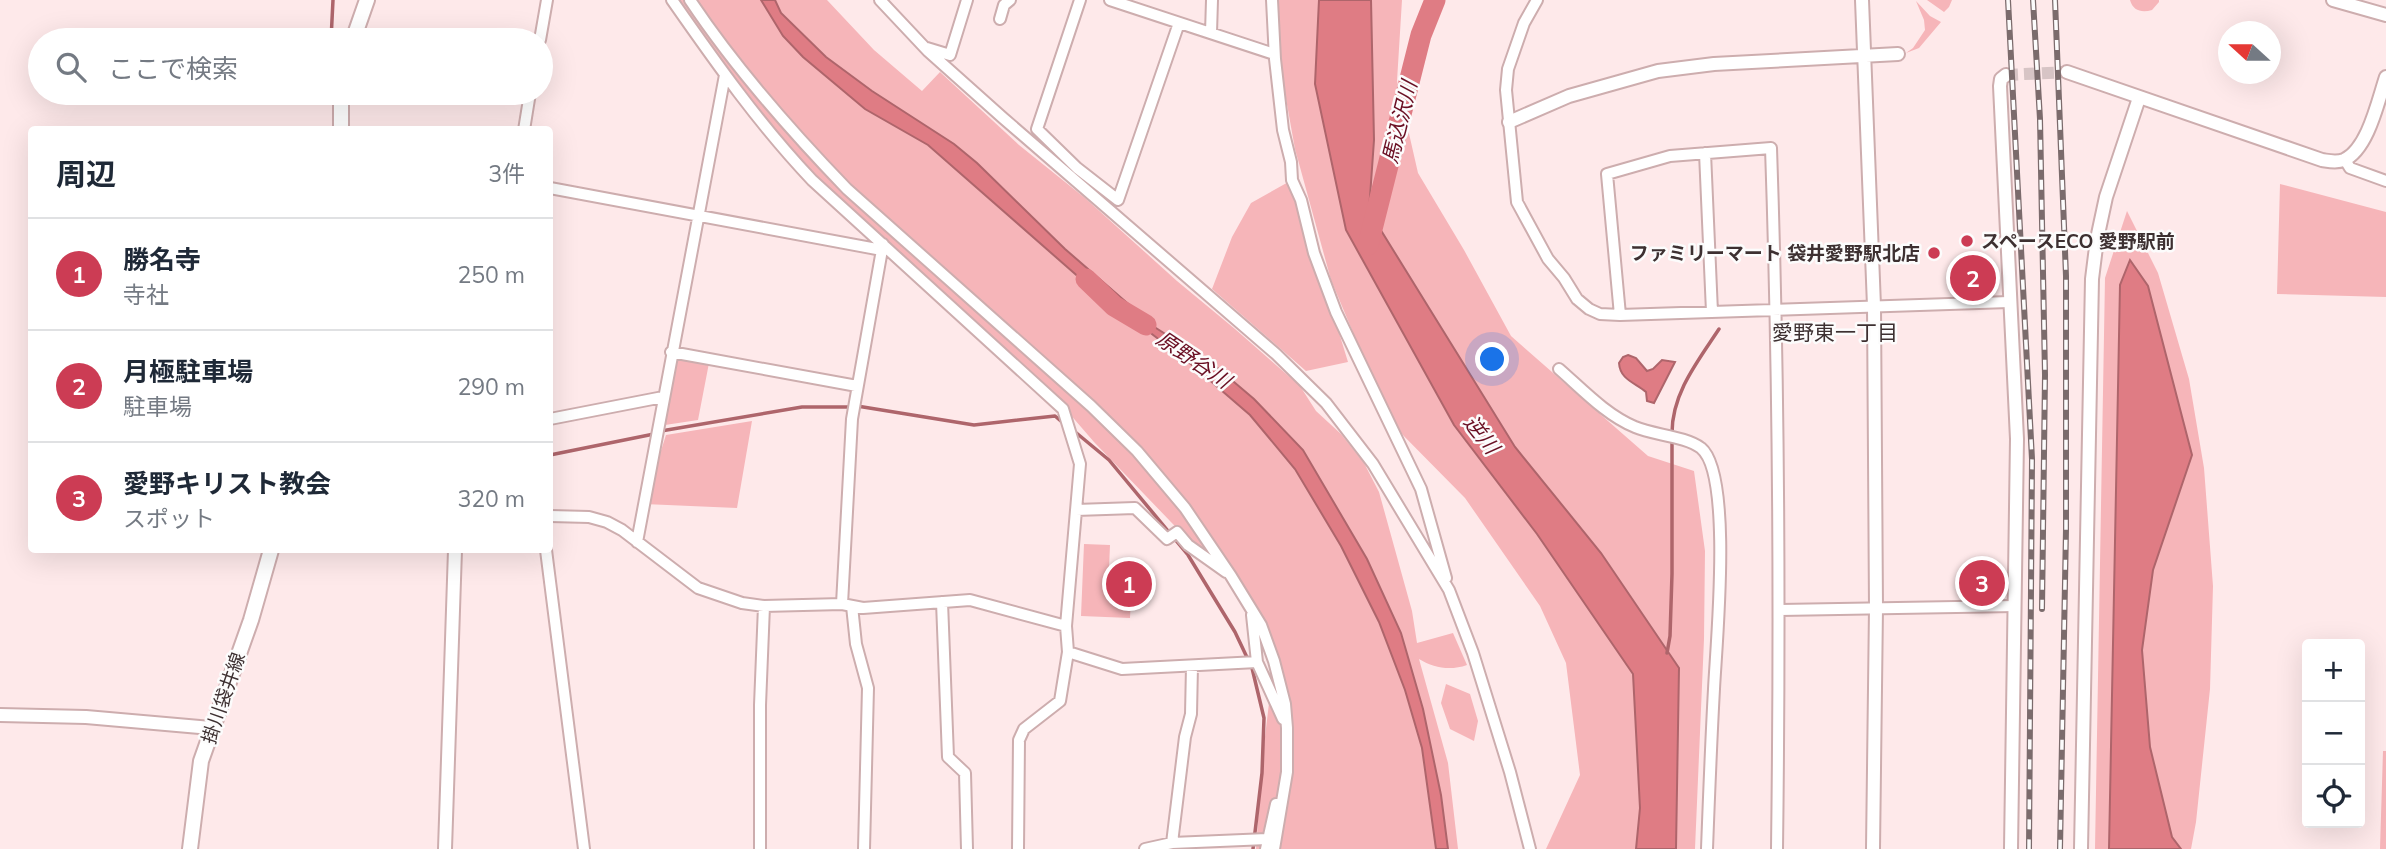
<!DOCTYPE html>
<html lang="ja">
<meta charset="utf-8">
<style>
body{margin:0;font-family:Mulish,"Noto Sans JP",sans-serif;background:#f6f6f7;color:#1f2937}
.controls{position:absolute;right:21px;bottom:21px;display:grid;overflow:hidden;border-radius:7px;box-shadow:0 7px 28px #0002}
.controls button{width:63px;height:63px;display:grid;place-items:center;padding:0;border:0;border-bottom:2px solid #e0e1e3;background:#fff;color:#1f2937;font:35px sans-serif}
.compass{position:absolute;left:2218px;top:21px;width:63px;height:63px;border-radius:50%;background:#fff;box-shadow:0 7px 28px #0002;rotate:291deg}
.you{position:absolute;left:1493px;top:360px;width:24px;height:24px;margin:-18px;border:5px solid #fff;border-radius:50%;background:#1a73e8;box-shadow:0 0 0 10px #1a73e833}
.badge{display:grid;place-items:center;width:46px;height:46px;border-radius:50%;background:#cc3c54;color:#fff;font-size:23px;font-weight:700}
.pin{position:absolute;translate:-50% -50%;border:4px solid #fff;box-shadow:0 2px 7px #0006}
.list{margin:0;padding:0;list-style:none}
h2{display:flex;justify-content:space-between;align-items:center;height:91px;margin:0;padding:0 28px;font-size:30px}
h2 small{font-size:23px;font-weight:400;color:#747a83}
.list li{display:grid;grid-template-columns:46px 1fr auto;gap:21px;align-items:center;box-sizing:border-box;height:112px;padding:0 28px;border-top:2px solid #e0e1e3}
.list b{display:block;font-size:26px;white-space:nowrap}
.list p{margin:0;font-size:23px;white-space:nowrap;color:#747a83}
.list em{font-size:23px;font-style:normal;color:#747a83}
.icon{flex:none;width:38px;height:38px;fill:none;stroke:currentColor;stroke-width:2;stroke-linecap:round;stroke-linejoin:round}
.map{position:relative;flex:none;width:2386px;height:849px;overflow:hidden}
.search{position:absolute;background:#fff;box-shadow:0 7px 28px #0002;left:28px;top:28px;width:525px;height:77px;display:flex;align-items:center;gap:18px;box-sizing:border-box;padding:0 24px;border-radius:38px;color:#747a83;font-size:26px}
.panel{position:absolute;background:#fff;box-shadow:0 7px 28px #0002;left:28px;top:126px;width:525px;height:427px;border-radius:7px}
.map>svg:first-child{display:block}
.green{fill:#f6b5b9}
.water{fill:#df7c84;stroke:#ae656b;stroke-width:2}
.lines{fill:none;stroke-linecap:round;stroke-linejoin:round}
.stream{stroke:#ae656b;stroke-width:3.5}
.river{stroke:#df7c84;stroke-width:21}
.tertiary-tunnel{stroke:#d7c4c5;stroke-width:12;stroke-dasharray:12 6;stroke-linecap:butt}
.minor-casing{stroke:#cdadae;stroke-width:14}
.tertiary-casing{stroke:#cdadae;stroke-width:16}
.secondary-casing{stroke:#cdadae;stroke-width:18}
.minor{stroke:#fff;stroke-width:10}
.tertiary{stroke:#fff;stroke-width:12}
.secondary{stroke:#fff;stroke-width:14}
.rail-casing{stroke:#7b6b6c;stroke-width:6}
.rail{stroke:#fcfcfc;stroke-width:3.5;stroke-dasharray:10;stroke-linecap:butt}
.poi-dot{fill:#cc3c54;stroke:#fcfcfc;stroke-width:2.5}
.labels{text-anchor:middle;dominant-baseline:central;stroke-width:5;stroke-linejoin:round;paint-order:stroke}
.poi-label{font-size:19px;font-weight:bold;fill:#3d3031;stroke:#fcfcfc;text-anchor:start}
.street-label{font-size:19px;fill:#3d3031;stroke:#fcfcfc}
.water-label{font-size:21px;font-style:italic;fill:#6a0f23;stroke:#fcfcfc}
.neighbourhood-label{font-size:21px;fill:#3d3031;stroke:#fcfcfc}
</style>
<div class="map">
<svg width="2386" height="849" viewBox="0 0 2386 849">
<rect width="100%" height="100%" fill="#fee9ea"/>
<path class="green" d="M673 0H827L874 50 922 91 940 72 1019 145 1085 198 1177 281 1235 329 1300 386 1316 411 1341 434 1364 463 1379 492 1412 611 1417 643 1453 633 1467 665C1450 671 1434 668 1419 659L1448 763 1458 849H1256L1262 762 1274 661 1246 600 1094 442 1056 398 791 157Z
M1277 0H1402L1397 81 1418 173 1464 250 1511 336 1648 456 1694 471 1705 551 1704 639 1695 849H1546L1580 775 1566 663 1540 606 1465 498 1391 423 1331 280 1295 149 1279 60Z
M1927 0H1952L1949 7 1944 12Z
M2130 0H2159V2L2152 10C2142 13 2133 11 2130 0Z
M1916 1 1930 16 1941 22 1919 48 1906 53 1913 48 1925 30 1924 20Z
M1292 180 1348 362 1306 371 1212 289 1232 237 1251 203Z
M2280 184 2386 212V297L2277 294Z
M2127 211 2158 273 2189 379 2204 468 2213 586 2210 689 2196 822 2191 849H2095L2105 278Z
M677 359 709 363 698 420 665 425Z
M752 421 737 508 644 504 666 435Z
M1084 544 1110 545 1108 592 1125 593V599H1131L1130 618 1081 616Z
M1446 684 1470 694 1478 721 1474 741 1450 729 1441 703Z
M2383 751H2386V849H2380Z"/>
<path class="water" d="M761 0H775L781 13 826 57 872 91 954 144 977 163 1065 249 1156 328 1214 365 1254 399 1303 450 1367 559 1401 633 1423 709 1441 795 1448 849H1436L1422 748 1405 690 1379 622 1341 546 1295 469 1250 415 1192 365 1082 280 928 145 865 109 803 57 783 36Z
M1319 0H1371L1374 140 1369 211 1515 447 1601 553 1679 668 1676 849H1636L1640 808 1633 674 1537 534 1454 425 1346 230 1315 84Z
M2130 260 2148 286 2192 455 2153 570 2142 650 2150 747 2172 837 2181 849H2109L2120 285Z
M1628 355 1636 358 1647 371 1653 369 1662 360 1675 362 1654 403 1647 401 1646 392C1636 383 1620 380 1619 363L1623 357Z"/>
<g class="lines">
<path class="stream" d="M1430 12 1434 0
M331 40 333 0
M857 406 974 425 1055 416 1062 422
M661 431 802 407H850
M1074 431 1109 460 1188 555 1235 632 1252 668 1264 718 1262 773 1253 849
M1672 433C1672 393 1698 361 1719 329
M550 455 654 434
M1667 653 1670 636 1672 574V441"/>
<path class="river" d="M1368 245 1421 35 1435 0
M1086 279 1114 306 1146 325"/>
<path class="tertiary-tunnel" d="M2006 75 2067 72"/>
<g class="minor-casing">
<path id="minor" d="M672 0C716 63 759 124 812 180L1063 409 1080 464 1066 626 1068 652 1060 701 1024 729 1019 740 1018 849
M690 0C736 69 790 130 847 189L1091 406 1137 451 1185 508 1231 576 1261 625 1274 661 1285 704 1287 728V772L1274 849
M880 0 928 51 1003 118 1276 354 1326 403 1373 464 1449 590 1473 653 1510 772 1530 849
M1080 0 1037 129 1077 168 1118 200 1179 23
M1110 0 1274 54
M1272 0 1275 59 1283 130 1291 162 1292 180 1301 200 1314 253 1336 312 1421 489 1446 578
M1537 0 1524 23 1508 69 1506 90 1517 202 1548 259 1564 278 1577 299 1589 309 1600 314 1620 315 2009 302
M1000 19 1004 5 1010 0
M1211 33 1212 0
M540 40 547 0
M927 48 950 55 967 0
M524 130 530 93
M1705 153 1712 312
M2345 160 2350 168 2386 181
M550 188 882 250
M1620 315 1607 174 1670 156 1771 148C1779 382 1780 615 1777 849
M671 352 857 386
M1559 369C1582 389 1606 415 1635 427 1653 435 1685 436 1701 448 1733 474 1716 646 1714 689 1711 743 1709 796 1707 849
M550 419 663 397
M1076 510 1135 508 1167 539 1177 532 1188 545 1226 572
M550 516 589 517 607 522 622 530 698 588 742 603 764 606 842 604 863 608 970 600 1066 626
M637 542 725 75
M546 550 584 849
M942 602 948 757 965 773 967 849
M842 604 852 419 883 244
M852 606 856 644 868 688 864 849
M1780 610 2015 606
M1252 615 1257 662 1283 719
M1068 652 1122 669 1257 662
M1172 843 1185 737 1191 714 1192 666
M760 849V705L764 606
M1145 849 1172 843 1267 839
M1266 849 1276 804"/>
</g>
<g class="tertiary-casing">
<path id="tertiary" d="M1862 0 1874 306 1876 608 1873 849
M2333 0 2386 15
M2067 72 2322 160C2329 161 2336 163 2344 160 2368 149 2378 101 2386 77
M2006 75 2001 79 2000 86 2017 439 2011 849
M1509 122 1569 96 1658 71 1714 64 1898 54
M0 715 86 717 211 728
M445 849 455 550
M2081 849 2092 279 2097 239 2106 197 2139 98"/>
</g>
<g class="secondary-casing">
<path id="secondary" d="M353 40 367 0
M341 130V93
M190 849 201 761 251 620 271 550"/>
</g>
<use href="#minor" class="minor"/>
<use href="#tertiary" class="tertiary"/>
<use href="#secondary" class="secondary"/>
<g class="rail-casing">
<path id="rail" d="M2008 0 2032 459 2029 849
M2033 0 2040 119 2045 375 2042 609
M2055 0 2066 276V529L2060 849"/>
</g>
<use href="#rail" class="rail"/>
</g>
<g class="poi-dot">
<circle cx="1967" cy="241" r="7"/>
<circle cx="1934" cy="253" r="7"/>
</g>
<g class="labels">
<g class="poi-label">
<text x="1981" y="241">スペースECO 愛野駅前</text>
<text x="1920" y="253" text-anchor="end">ファミリーマート 袋井愛野駅北店</text>
</g>
<g class="street-label">
<text transform="translate(223 698) rotate(-71)">掛川袋井線</text>
</g>
<g class="water-label">
<text transform="translate(1399 122) rotate(-76)">馬込沢川</text>
<text transform="translate(1194 359) rotate(34)">原野谷川</text>
<text transform="translate(1482 434) rotate(52)">逆川</text>
</g>
<g class="neighbourhood-label">
<text x="1835" y="332">愛野東一丁目</text>
</g>
</g>
</svg>
<div class="controls">
<button>+</button>
<button>−</button>
<button><svg class="icon" aria-label="locate" viewBox="0 0 24 24"><circle cx="12" cy="12" r="6"/><path d="M12 2v4M12 18v4M2 12h4M18 12h4"/></svg></button>
</div>
<svg class="compass" viewBox="-18 -18 36 36"><path d="M0-13l5 13h-10z" fill="#e53935"/><path d="M0 13l5-13h-10z" fill="#747a83"/></svg>
<div class="you"></div>
<div class="pin badge" style="left:1129px;top:584px">1</div>
<div class="pin badge" style="left:1973px;top:278px">2</div>
<div class="pin badge" style="left:1982px;top:583px">3</div>
<div class="search"><svg class="icon" aria-label="search" viewBox="0 0 24 24"><circle cx="10" cy="10" r="6"/><path d="M15 15l6 6"/></svg>ここで検索</div>
<section class="panel">
<h2>周辺<small>3件</small></h2>
<ul class="list">
<li><span class="badge">1</span><div><b>勝名寺</b><p>寺社</p></div><em>250 m</em></li>
<li><span class="badge">2</span><div><b>月極駐車場</b><p>駐車場</p></div><em>290 m</em></li>
<li><span class="badge">3</span><div><b>愛野キリスト教会</b><p>スポット</p></div><em>320 m</em></li>
</ul>
</section>
</div>
